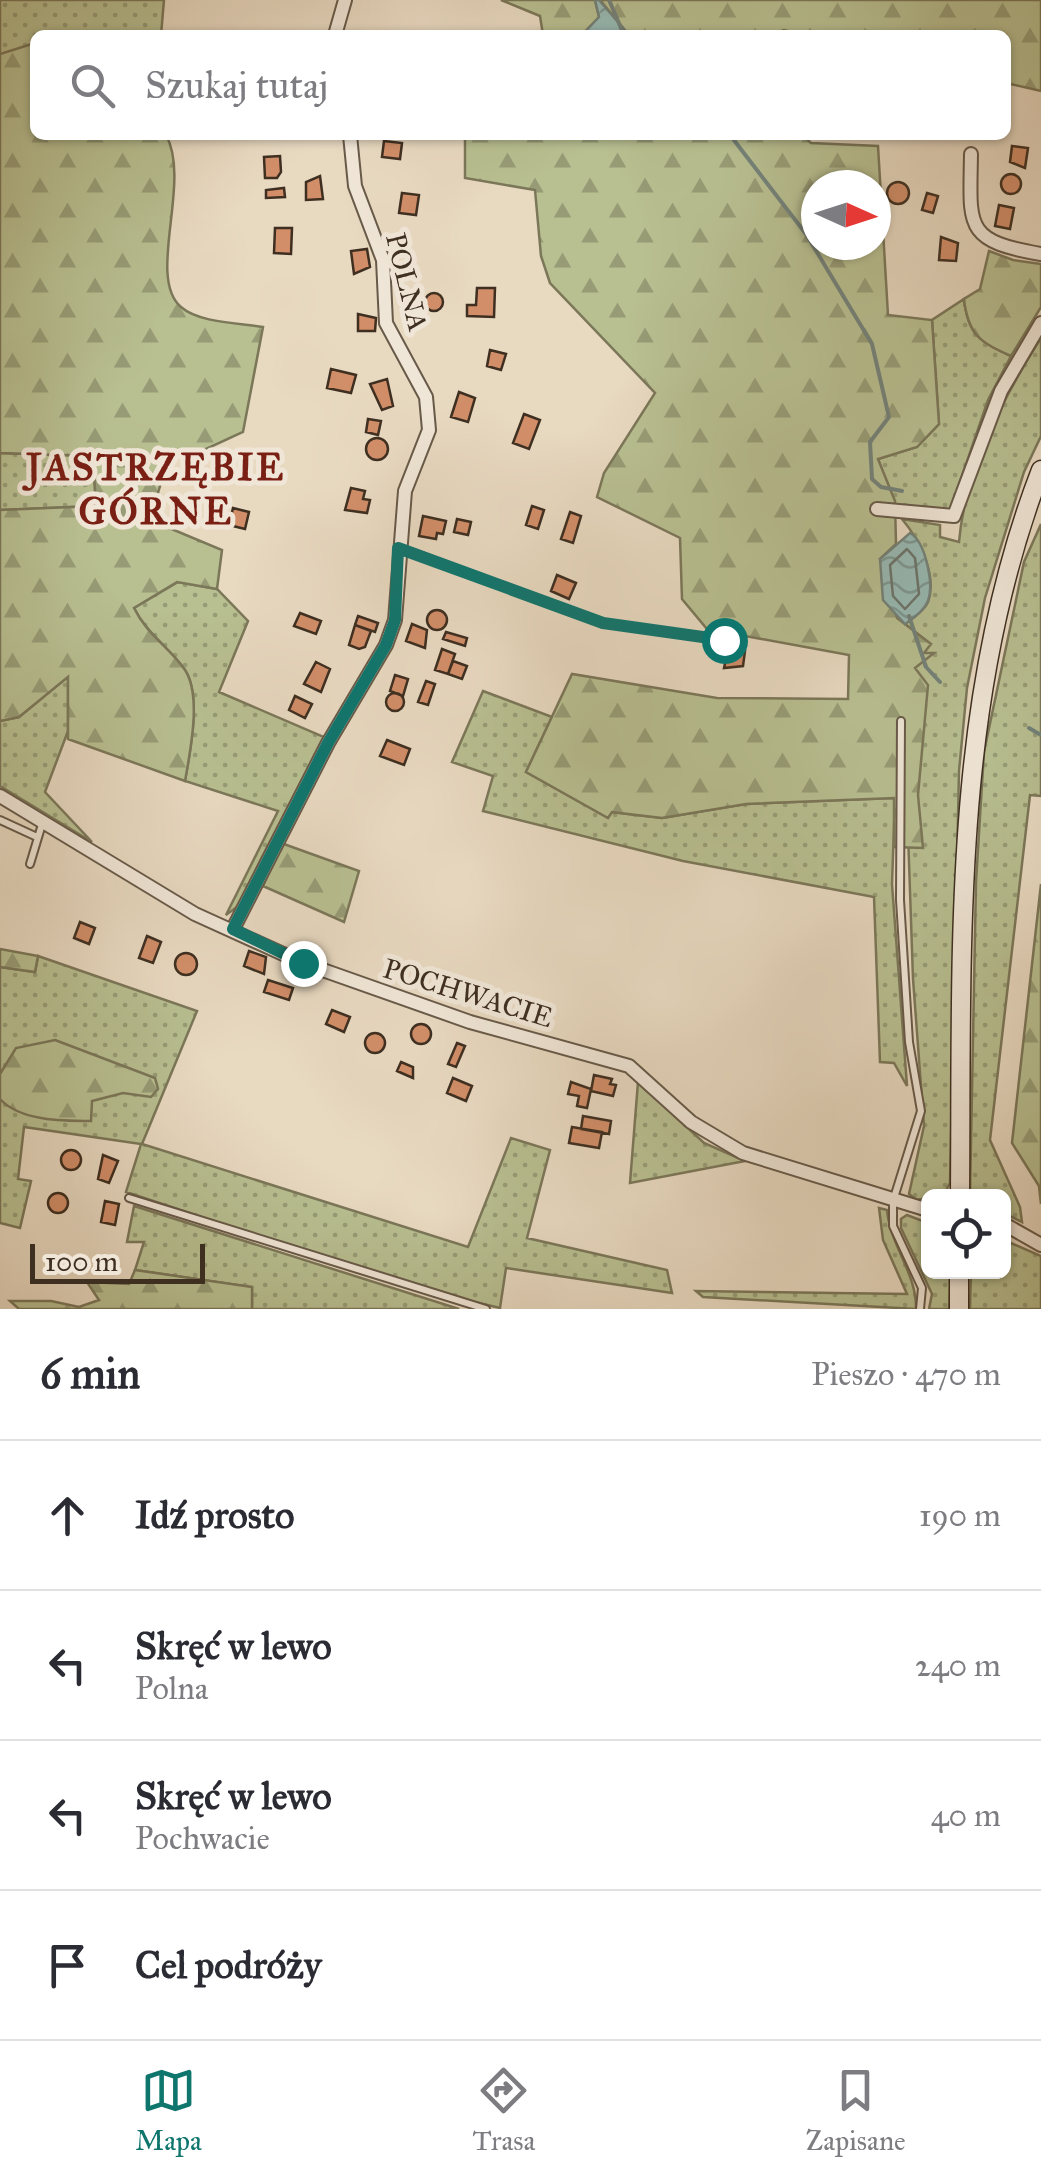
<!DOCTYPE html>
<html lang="pl">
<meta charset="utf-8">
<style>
body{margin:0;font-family:"IM FELL Great Primer",serif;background:#f7f7f7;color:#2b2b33}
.controls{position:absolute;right:30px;bottom:30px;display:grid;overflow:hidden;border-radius:15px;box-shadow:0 2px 8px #0004}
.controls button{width:90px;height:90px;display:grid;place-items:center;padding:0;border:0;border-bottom:2px solid #e1e1e2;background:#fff;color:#2b2b33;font:50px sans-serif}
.compass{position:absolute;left:801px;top:170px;width:90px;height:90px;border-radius:50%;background:#fff;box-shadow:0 2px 8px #0004;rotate:93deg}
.scale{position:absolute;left:30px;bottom:25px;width:175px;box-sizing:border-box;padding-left:10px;border:5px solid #3e2f21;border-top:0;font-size:28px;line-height:35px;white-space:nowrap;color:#3e2f21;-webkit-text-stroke:8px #f0e6d7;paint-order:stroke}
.stop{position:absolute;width:30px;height:30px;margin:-22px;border:8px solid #0f766e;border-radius:50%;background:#fff}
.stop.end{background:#0f766e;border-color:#fff;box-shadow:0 2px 10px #0008}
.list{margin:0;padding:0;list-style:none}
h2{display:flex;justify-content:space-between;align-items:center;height:130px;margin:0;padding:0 40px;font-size:42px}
h2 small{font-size:32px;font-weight:400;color:#7c7c81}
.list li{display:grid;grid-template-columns:65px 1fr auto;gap:30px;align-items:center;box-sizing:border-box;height:150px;padding:0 40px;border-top:2px solid #e1e1e2}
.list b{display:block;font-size:38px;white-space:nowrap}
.list p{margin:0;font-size:32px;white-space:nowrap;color:#7c7c81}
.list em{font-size:32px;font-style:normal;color:#7c7c81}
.icon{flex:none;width:55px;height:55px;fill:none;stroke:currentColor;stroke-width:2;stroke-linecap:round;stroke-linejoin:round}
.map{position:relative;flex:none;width:1041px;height:1309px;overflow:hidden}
.search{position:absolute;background:#fff;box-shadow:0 2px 8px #0004;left:30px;right:30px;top:30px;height:110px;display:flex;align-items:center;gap:25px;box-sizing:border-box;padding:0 35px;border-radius:15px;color:#7c7c81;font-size:38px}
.sheet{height:730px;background:#fff}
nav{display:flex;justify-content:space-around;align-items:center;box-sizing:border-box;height:140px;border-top:2px solid #e1e1e2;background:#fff;font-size:28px;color:#7c7c81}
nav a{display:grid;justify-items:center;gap:5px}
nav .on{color:#0f766e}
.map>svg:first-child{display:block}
.grass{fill:url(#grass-dots);stroke:#7b7759;stroke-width:2.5}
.forest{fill:url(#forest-firs);stroke:#7b7759;stroke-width:2.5;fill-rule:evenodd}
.water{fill:url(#water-waves);stroke:#73827a;stroke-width:2.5}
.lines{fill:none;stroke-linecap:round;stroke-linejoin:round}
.shore{stroke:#6a746b;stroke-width:2.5}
.stream{stroke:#73827a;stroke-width:4}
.building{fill:#d18e69;stroke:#3e2f21;stroke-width:2.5}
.lane-casing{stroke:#685a49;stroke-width:10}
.street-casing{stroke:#685a49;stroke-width:16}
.secondary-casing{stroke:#3e2f21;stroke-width:21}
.lane{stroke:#f0e6d7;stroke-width:6}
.street{stroke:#f0e6d7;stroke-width:12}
.secondary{stroke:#f0e6d7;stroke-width:18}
.route{stroke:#0f766e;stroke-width:12}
.labels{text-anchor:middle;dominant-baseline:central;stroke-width:10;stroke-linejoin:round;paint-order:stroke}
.street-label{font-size:28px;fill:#3e2f21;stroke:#f0e6d7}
.district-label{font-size:38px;font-weight:bold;letter-spacing:2.5px;fill:#7a1f14;stroke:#f0e6d7}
</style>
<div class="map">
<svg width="1041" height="1309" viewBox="0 0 1041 1309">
<defs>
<pattern id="grass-dots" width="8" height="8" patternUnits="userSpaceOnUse" patternTransform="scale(2.5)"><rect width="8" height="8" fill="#b8bf91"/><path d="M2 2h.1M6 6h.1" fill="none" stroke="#979c76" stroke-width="1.8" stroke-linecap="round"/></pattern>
<pattern id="forest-firs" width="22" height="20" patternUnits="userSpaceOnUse" patternTransform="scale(2.5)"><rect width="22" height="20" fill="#b8bf91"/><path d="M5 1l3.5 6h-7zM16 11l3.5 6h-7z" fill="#979c76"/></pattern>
<pattern id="water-waves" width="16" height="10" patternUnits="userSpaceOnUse" patternTransform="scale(2.5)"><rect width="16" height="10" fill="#97bab5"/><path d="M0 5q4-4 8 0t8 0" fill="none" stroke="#7d9893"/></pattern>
</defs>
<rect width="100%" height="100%" fill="#e8d9c1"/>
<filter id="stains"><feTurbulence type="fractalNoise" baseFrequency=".002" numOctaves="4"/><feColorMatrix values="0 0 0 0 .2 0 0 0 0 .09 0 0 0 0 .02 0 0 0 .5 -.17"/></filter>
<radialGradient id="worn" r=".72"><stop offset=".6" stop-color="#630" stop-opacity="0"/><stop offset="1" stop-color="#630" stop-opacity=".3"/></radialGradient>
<path class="grass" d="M0 0H164L161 35H35V44L0 57Z
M964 299C968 335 980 342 1011 356L988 400 950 511 895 507 878 459 917 447 939 424 932 320Z
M1041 338V436L1024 472 985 598 967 688 959 771 950 1183 944 1194 917 1200 909 1194 924 1126 913 979 907 804 886 684 930 644 905 624C913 618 924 611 928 602 938 575 918 538 902 519L940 525V537L959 542C965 470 1003 398 1041 338Z
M0 453 93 456 96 506 0 510Z
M1041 524V796L1030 795 990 1140 1020 1207 1022 1222 1004 1213V1196H970L976 882 984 752 1024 562Z
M178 582 217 589 248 621 219 692 324 737 237 907 226 915 278 811 185 781C190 752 202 696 185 670 169 647 147 634 134 608Z
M68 676V731L45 792 92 842 0 786V721L19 717Z
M483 691 552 717 526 772 607 817 611 812 662 818 746 804 895 798 892 884 907 1086 894 1063 880 1062 874 897 683 861 483 811 493 776 452 762Z
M38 956 197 1011 142 1144 468 1247 511 1138 550 1150 527 1238 667 1270 672 1293 506 1268 500 1308 420 1289 126 1192 141 1144 24 1127 18 1179 31 1181 20 1228 0 1223V967L35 972Z
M638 1082 704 1143 745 1161 630 1183Z
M134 1206 459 1309H252V1287L135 1270 144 1242H127Z
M879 1208 887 1210C890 1245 917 1274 916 1309L703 1297 696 1291 907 1294 883 1240Z
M907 1215 928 1223V1272H951L949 1309H929L932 1294 901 1228V1219Z
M1004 1240 1041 1256V1309H970L971 1272H1004Z"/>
<path class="forest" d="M501 0H595L599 17 582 35H543L540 16Z
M600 0H1041V91L1006 83V35H803L784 30 771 35H629Z
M35 43V135H166C192 182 146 277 181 307 199 323 240 323 263 327L243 432 191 456 174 457 163 476 150 520 222 550 217 589 177 582 134 608C147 635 169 647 185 670 202 696 190 752 185 781L68 739V677L19 717 0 721V510L96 506 93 456 0 453V54Z
M465 135H802L811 143 878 146 888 315 932 320 939 424 917 447 878 459 895 501 896 544 880 559 897 618 931 644 924 653H934L915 668 928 685 918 795 923 848 894 847V798L746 804 662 818 612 812 608 818 526 772 572 674 717 698 848 699 849 655 707 629 682 599 680 538 597 497 604 473 655 393 550 283 541 256 535 190 465 178ZM816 185H876V245H816Z
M989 251 1013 260 1041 264V307L1011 356C980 342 968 335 964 299L980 289Z
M281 843 359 871 344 922 263 886Z
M1041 884V1204L1039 1186 1012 1143Z
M0 949 38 956 35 972 0 967Z
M55 1040 155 1078 158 1089 151 1097 123 1093 92 1101 91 1121C63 1121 20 1121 0 1099V1074L16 1048Z
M135 1270 252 1287V1309H19L10 1301H51L79 1307 99 1300 87 1282 129 1284Z"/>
<path class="water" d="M595 0H599L629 35H582L599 17Z
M910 533C926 542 934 585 928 601 924 611 913 618 905 624L883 600 880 559Z"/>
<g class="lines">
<path class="shore" d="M907 549 915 558 919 594 905 609 893 596 890 565Z"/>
<path class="stream" d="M609 0 624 35
M730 135 806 234 872 344 889 417 870 442 872 479 881 487 902 491
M909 616 926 667 940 682
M1029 728 1041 735"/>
</g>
<path class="building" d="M384 141 402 143 400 159 382 157Z
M1012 146 1028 148 1025 168 1010 162Z
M280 156 281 172 277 178H265L264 157Z
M1001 184a10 10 0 1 1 20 0a10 10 0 1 1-20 0Z
M320 176 323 199 306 200V182Z
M887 193a11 11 0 1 1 22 0a11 11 0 1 1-22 0Z
M284 188 285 197 266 198V190Z
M402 193 419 195 416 215 399 213Z
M927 193 938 196 933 213 922 210Z
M999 205 1014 208 1010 229 995 226Z
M275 228H292L291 254 274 253Z
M941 237 958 243 956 261 939 260Z
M367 249 370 267 354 274 351 251Z
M477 288H495L494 317 467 316V305H476Z
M425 302a9 9 0 1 1 18 0a9 9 0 1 1-18 0Z
M358 314 376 318 375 331H358Z
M490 350 506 354 501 370 487 366Z
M331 369 356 375 351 393 327 388Z
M387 379 393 406 382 410 370 384Z
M459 392 475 398 468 422 451 417Z
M524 414 540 420 529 449 513 443Z
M368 419 381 421 378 435 366 432Z
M366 449a11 11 0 1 1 22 0a11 11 0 1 1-22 0Z
M351 488 365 491 363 499 370 500 367 513 345 510Z
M208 497H225V508H207Z
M532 506 544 510 538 529 526 525Z
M233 508 249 512 245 529 229 525Z
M570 512 581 516 573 543 561 539Z
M423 516 446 521 443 534 437 533 436 539 419 536Z
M457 519 471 522 468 535 454 532Z
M557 575 576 583 569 599 551 591Z
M427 620a10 10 0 1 1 20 0a10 10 0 1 1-20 0Z
M300 613 321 621 316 634 294 626Z
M358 616 378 623 375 632 355 625Z
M412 624 427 630 425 648 406 641Z
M355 625 371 631 365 647 359 649 349 645Z
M446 632 467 638 465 646 443 639Z
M442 649 455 654 448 674 435 670Z
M728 650 745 651 743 666 724 668Z
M453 661 467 666 462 679 448 674Z
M316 662 330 669 321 692 304 684Z
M395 675 408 679 403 696 390 691Z
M426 681 435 684 428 705 418 702Z
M386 702a9 9 0 1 1 18 0a9 9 0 1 1-18 0Z
M295 696 312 704 305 718 289 710Z
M387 740 410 749 404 765 380 756Z
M80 922 95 928 89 944 74 938Z
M147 936 161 942 153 963 139 958Z
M249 951 266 957 264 974 244 966Z
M175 964a11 11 0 1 1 22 0a11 11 0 1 1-22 0Z
M268 980 293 988 289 1000 264 992Z
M332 1010 350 1017 344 1032 326 1024Z
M411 1034a10 10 0 1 1 20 0a10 10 0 1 1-20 0Z
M365 1043a10 10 0 1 1 20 0a10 10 0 1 1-20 0Z
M457 1043 465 1046 456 1067 448 1064Z
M401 1062 413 1067V1078L397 1071Z
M594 1075 612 1079 610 1084 616 1085 613 1096 591 1091Z
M453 1078 472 1086 466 1101 447 1093Z
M571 1082 591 1089 587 1108 577 1106 579 1096 568 1094Z
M583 1116 611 1121 609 1134 581 1129Z
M572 1127 602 1132 599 1148 569 1143Z
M61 1160a10 10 0 1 1 20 0a10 10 0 1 1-20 0Z
M103 1155 118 1161 109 1183 98 1179Z
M48 1203a10 10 0 1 1 20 0a10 10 0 1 1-20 0Z
M105 1201 119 1204 115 1225 101 1222Z"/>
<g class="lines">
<g class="lane-casing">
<path id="lane" d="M400 548 603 623 724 640
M901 721 900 900 909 1042 921 1111 893 1201V1226L922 1288 920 1309
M0 820 37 837
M30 864 43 821
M129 1198 486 1309"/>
</g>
<g class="street-casing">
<path id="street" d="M335 35 345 0
M971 154C970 226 963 241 1041 254
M877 509 954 516 1001 391 1041 323
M0 796 195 914 303 963 470 1022 629 1066 691 1122 743 1153 928 1210
M233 929 328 743 386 645 395 620 405 491 429 430 426 397 386 323 383 260 355 186 350 135
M1004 1224 1041 1245"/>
</g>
<g class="secondary-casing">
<path id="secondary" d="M960 1196C962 951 951 702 1041 470
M959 1309V1272"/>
</g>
<use href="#lane" class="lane"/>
<use href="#street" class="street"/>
<use href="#secondary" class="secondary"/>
</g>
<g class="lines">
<path class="route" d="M303 963 233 929 328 743 386 645 395 620 398 548 603 623 724 640"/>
</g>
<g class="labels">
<g class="street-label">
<text transform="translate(407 282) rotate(76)">POLNA</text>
<text transform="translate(468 993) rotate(17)">POCHWACIE</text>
</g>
<g class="district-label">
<text x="156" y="467">JASTRZĘBIE<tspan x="156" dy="44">GÓRNE</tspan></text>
</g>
</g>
<rect width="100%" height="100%" filter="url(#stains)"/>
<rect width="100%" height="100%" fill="url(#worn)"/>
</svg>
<div class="controls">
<button><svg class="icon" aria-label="locate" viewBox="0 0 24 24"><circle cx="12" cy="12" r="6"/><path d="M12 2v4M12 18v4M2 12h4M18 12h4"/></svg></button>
</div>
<svg class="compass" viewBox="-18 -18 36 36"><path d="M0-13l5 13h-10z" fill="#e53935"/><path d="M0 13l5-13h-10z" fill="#7c7c81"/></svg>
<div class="scale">100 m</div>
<div class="stop" style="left:724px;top:640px"></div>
<div class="stop end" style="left:303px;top:963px"></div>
<div class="search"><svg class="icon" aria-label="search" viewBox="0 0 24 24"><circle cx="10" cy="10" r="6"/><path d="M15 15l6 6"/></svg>Szukaj tutaj</div>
</div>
<section class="sheet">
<h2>6 min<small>Pieszo · 470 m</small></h2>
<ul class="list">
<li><svg class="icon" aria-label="ahead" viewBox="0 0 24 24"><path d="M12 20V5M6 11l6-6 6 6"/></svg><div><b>Idź prosto</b></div><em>190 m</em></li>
<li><svg class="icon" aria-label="left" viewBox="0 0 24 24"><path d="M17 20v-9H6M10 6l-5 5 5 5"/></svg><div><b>Skręć w lewo</b><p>Polna</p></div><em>240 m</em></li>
<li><svg class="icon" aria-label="left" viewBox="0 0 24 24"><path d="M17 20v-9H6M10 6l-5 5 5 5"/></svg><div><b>Skręć w lewo</b><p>Pochwacie</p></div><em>40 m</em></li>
<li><svg class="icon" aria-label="arrive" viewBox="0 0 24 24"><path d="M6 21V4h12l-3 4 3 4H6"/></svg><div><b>Cel podróży</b></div></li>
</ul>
</section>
<nav>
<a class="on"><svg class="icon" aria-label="map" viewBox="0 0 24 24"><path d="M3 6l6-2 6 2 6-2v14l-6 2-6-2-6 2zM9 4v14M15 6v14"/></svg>Mapa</a>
<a><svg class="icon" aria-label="directions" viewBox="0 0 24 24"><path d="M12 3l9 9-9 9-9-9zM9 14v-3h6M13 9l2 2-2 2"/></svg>Trasa</a>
<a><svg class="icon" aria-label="saved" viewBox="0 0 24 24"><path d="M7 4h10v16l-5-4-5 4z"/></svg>Zapisane</a>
</nav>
